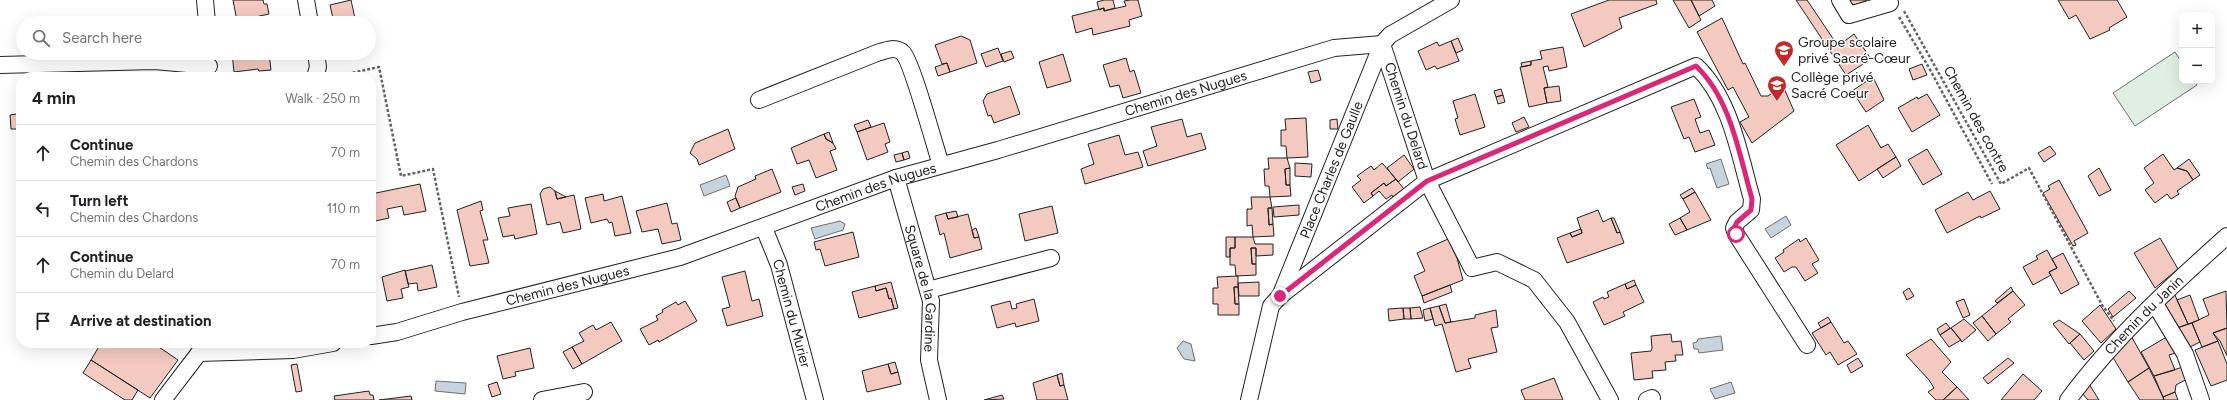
<!DOCTYPE html>
<meta charset="utf-8">
<style>
body{margin:0;font-family:Figtree,sans-serif;background:#f6f6f6;color:#202124}
.controls{position:absolute;right:12px;top:12px;display:grid;overflow:hidden;border-radius:8px;box-shadow:0 4px 16px #0002}
.controls button{width:36px;height:36px;display:grid;place-items:center;padding:0;border:0;border-bottom:1px solid #e0e0e0;background:#fff;color:#202124;font:20px sans-serif}
.stop{position:absolute;width:12px;height:12px;margin:-9px;border:3px solid #db2777;border-radius:50%;background:#fff}
.stop.end{background:#db2777;border-color:#fff;box-shadow:0 1px 4px #0008}
.list{margin:0;padding:0;list-style:none}
h2{display:flex;justify-content:space-between;align-items:center;height:52px;margin:0;padding:0 16px;font-size:17px}
h2 small{font-size:13px;font-weight:400;color:#757577}
.list li{display:grid;grid-template-columns:26px 1fr auto;gap:12px;align-items:center;box-sizing:border-box;height:56px;padding:0 16px;border-top:1px solid #e0e0e0}
.list b{display:block;font-size:15px;white-space:nowrap}
.list p{margin:0;font-size:13px;white-space:nowrap;color:#757577}
.list em{font-size:13px;font-style:normal;color:#757577}
.icon{flex:none;width:22px;height:22px;fill:none;stroke:currentColor;stroke-width:2;stroke-linecap:round;stroke-linejoin:round}
.map{position:relative;flex:none;width:2227px;height:400px;overflow:hidden}
.search{position:absolute;background:#fff;box-shadow:0 4px 16px #0002;left:16px;top:16px;width:360px;height:44px;display:flex;align-items:center;gap:10px;box-sizing:border-box;padding:0 14px;border-radius:22px;color:#757577;font-size:15px}
.panel{position:absolute;background:#fff;box-shadow:0 4px 16px #0002;left:16px;top:72px;width:360px;height:276px;border-radius:16px}
.map>svg:first-child{display:block}
.green{fill:#e0efe3;stroke:#6f6f6f}
.water{fill:#c7d3dd;stroke:#6f6f6f}
.building{fill:#f3c9c0;stroke:#222}
.lines{fill:none;stroke-linecap:round;stroke-linejoin:round}
.minor-casing{stroke:#222;stroke-width:18}
.path{stroke:#646464;stroke-width:2.5;stroke-dasharray:3 2;stroke-linecap:butt}
.minor{stroke:#fff;stroke-width:16}
.route{stroke:#db2777;stroke-width:5}
.labels{text-anchor:middle;dominant-baseline:central;stroke-width:3;stroke-linejoin:round;paint-order:stroke}
.poi-label{font-size:14px;fill:#222;stroke:#fff;text-anchor:start}
.street-label{font-size:14px;fill:#222;stroke:#fff}
</style>
<div class="map">
<svg width="2227" height="400" viewBox="0 0 2227 400">
<rect width="100%" height="100%" fill="#fff"/>
<path class="green" d="M2175 52 2182 63V81H2194L2197 85 2135 126 2113 93Z"/>
<path class="water" d="M1721 159 1729 184 1717 188 1710 168 1708 169 1706 164Z
M726 175 730 186 704 196 700 185Z
M1786 216 1791 225 1771 238 1765 229Z
M840 221 845 224 843 230 815 239 811 228Z
M1721 336 1723 350 1699 353 1698 349H1694L1693 343 1697 342 1698 339Z
M1183 341 1191 344 1195 361 1184 359 1177 348Z
M436 381 466 383 465 394 435 391Z
M1731 382 1735 393 1715 399 1710 389Z"/>
<path class="building" d="M233 0H263L264 4H267L269 14 237 21Z
M351 0 356 23H334L330 5Z
M1104 0H1113L1115 8 1104 11V8L1099 10 1097 2Z
M1130 0H1138L1142 16 1129 20 1130 26 1093 35 1092 28 1076 33 1072 16 1104 8V11L1126 6 1124 1Z
M1609 0H1656L1657 4 1619 18 1622 28 1584 47 1571 14Z
M1673 0H1691L1701 20 1689 28Z
M1691 0H1712L1715 6 1699 16Z
M1796 0H1807L1838 46 1854 34 1871 59 1846 75Z
M1847 0H1866V1L1854 5Z
M2058 0H2117L2127 17 2109 28 2110 30 2090 39 2076 15 2069 19Z
M1722 18 1743 64 1745 63 1761 96H1768L1783 86 1794 111 1752 143 1740 122 1749 117 1733 87 1728 90 1697 32Z
M961 36 970 40 977 63 950 72 947 63 942 64 935 45Z
M1458 38 1463 50 1456 53 1451 41Z
M1451 41 1459 61 1437 69 1435 66 1426 70 1418 51 1437 42 1439 46Z
M1563 47 1567 67 1549 71 1548 66 1543 67 1548 87 1544 88 1547 103 1529 107 1520 67 1531 65V61L1542 59 1540 51Z
M998 48 1003 61 986 67 981 54Z
M1011 51 1014 58 1004 62 1001 54Z
M232 53H269L271 70 259 71 258 69 234 72Z
M1063 54 1071 81 1047 88 1039 62Z
M1126 58 1130 72 1134 70 1141 93 1123 98 1119 85 1110 87 1103 65Z
M1531 61V65L1522 67 1521 63Z
M947 63 950 72 938 76 935 67Z
M1922 64 1927 75 1913 80 1909 69Z
M1318 70 1321 80 1311 83 1308 72Z
M1873 77 1884 100 1866 112 1852 91Z
M1010 86 1020 114 994 123 991 115 988 116 983 101 987 94Z
M1559 86 1561 101 1547 103 1544 88Z
M1501 89 1503 95 1496 97 1494 91Z
M1475 94 1485 127 1460 135 1455 119 1458 118 1453 101Z
M1927 94 1940 115 1912 132 1898 108 1917 97 1918 99Z
M1503 95 1505 102 1498 104 1496 97Z
M1694 99 1701 117 1695 119 1700 133 1709 130 1715 145 1695 152 1689 137 1684 139 1671 107Z
M17 114 18 129H11L10 115Z
M1524 117 1529 127 1516 132 1512 123Z
M1306 118 1308 157 1287 158 1286 146H1281V130H1286L1285 119Z
M1182 119 1187 137 1201 133 1206 149 1148 166 1143 151 1157 146 1151 127Z
M1337 119 1338 129H1330V120Z
M868 120 871 127 857 132 854 125Z
M884 123 890 142 885 144 888 152 867 160 857 132Z
M1868 125 1881 148 1888 144 1896 157 1859 181 1836 145Z
M728 129 735 149 699 165 697 159 690 153 695 143Z
M829 132 833 143 826 139 824 134Z
M824 134 826 139 833 143 836 149 830 151 837 170 816 178 809 160 797 164 791 148Z
M1119 135 1125 155 1138 152 1143 167 1085 184 1081 169 1094 164 1088 144Z
M2050 146 2056 154 2044 162 2038 153Z
M1927 149 1942 174 1923 185 1908 160Z
M908 151 910 158 904 160 902 153Z
M902 153 904 160 896 162 894 155Z
M2163 154 2174 170 2177 168 2187 171 2193 180 2177 191 2179 194 2171 199 2167 194 2155 203 2145 190 2154 183 2144 168Z
M1404 155 1414 169 1398 182 1387 168Z
M1896 157 1901 166 1883 178 1877 169Z
M1268 158H1287L1290 168 1285 169 1286 185H1290L1291 196 1270 197 1269 186H1265L1264 169H1269Z
M2189 159 2200 175 2193 180 2187 171 2177 168Z
M1295 163 1312 164 1311 177 1295 176Z
M1382 163 1396 179 1386 186 1384 183 1371 193 1373 196 1364 203 1352 187 1361 180 1357 176 1371 166 1374 170Z
M1290 168V185H1286L1285 169Z
M2099 168 2111 190 2099 196 2088 176Z
M772 169 781 192 740 208 735 196 738 187 756 179 755 176Z
M1396 179 1404 189 1393 197 1392 195 1386 199 1379 191 1373 196 1371 193 1384 183 1386 186Z
M2059 180 2088 233 2074 241 2076 245 2073 246 2043 193 2050 189 2048 186Z
M420 184 426 211 404 215 402 206 387 209 389 218 371 222V194Z
M803 184 805 191 795 195 792 187Z
M550 187 555 191 557 199 574 195 581 229 563 233 560 222 547 225 540 194 543 189Z
M1692 188 1695 192 1683 199 1680 195Z
M555 191 566 197 557 199Z
M1990 191 2000 209 1981 218 1980 216 1947 233 1935 210 1968 192 1973 200Z
M1695 192 1711 220 1687 230 1680 218 1690 212 1683 199Z
M603 194 604 201 622 196 631 233 615 236 612 222 609 223 607 219 591 223 585 198Z
M1251 197H1270L1272 208H1268L1269 225 1273 224 1274 236 1253 237 1252 225 1247 226V209H1252Z
M736 198 740 208 731 212 727 202Z
M481 201 483 210 480 211 488 240H483L489 263 470 266 457 210Z
M667 203 672 224 677 223 681 240 662 244 658 229 642 232 636 211Z
M531 204 537 234 515 239 514 235 503 237 498 218 510 216 508 208Z
M1299 205V215L1274 217 1273 207Z
M1052 206 1058 233 1025 241 1019 214Z
M1268 208H1272L1273 224 1269 225Z
M1598 210 1603 222 1611 218 1617 233 1620 232 1624 243 1567 263 1557 238 1570 233 1572 237 1582 233 1577 218Z
M956 211 958 217 948 219 946 213Z
M946 213 948 219 968 214 974 238 979 237 982 249 950 258 944 233 940 235 935 216Z
M1611 218H1614L1620 232 1617 233Z
M1680 218 1687 230 1675 235 1669 224Z
M976 228 979 237 974 238 972 230Z
M1581 229 1582 233 1572 237 1570 233Z
M853 232 859 257 825 266 820 249 816 250 814 242Z
M1226 237H1235V248H1230V257H1226Z
M1235 237H1253L1255 244H1273V255L1256 256V248H1251L1252 264H1256V275L1236 276 1235 265H1230V248H1235Z
M1806 238 1819 260 1812 264 1818 273 1805 281 1796 267H1792L1784 272 1775 258 1784 252 1783 250 1799 239 1800 242Z
M2160 238 2178 269 2155 288 2134 253Z
M1448 239 1457 258 1463 280 1422 296 1414 276 1425 271 1417 253Z
M1251 248H1256V264H1252Z
M2047 250 2057 268 2049 272 2051 275 2033 285 2023 267 2038 259 2036 256Z
M2063 253 2079 284 2061 294 2049 272 2057 268 2052 259Z
M432 265 437 287 418 291 417 283 408 284 405 271Z
M405 270 409 287 401 289 403 298 387 301 382 277Z
M745 271 752 301 759 299 763 316 727 326 722 309 730 307 722 277Z
M1238 276V287H1234L1235 304H1239V315H1218V304H1213V288H1218L1217 277Z
M1634 280 1636 285 1627 289 1625 284Z
M891 282 898 308 894 309 891 298 889 299 886 288 876 291 875 286Z
M1259 282V296H1239L1238 283Z
M1625 284 1627 289 1636 285 1644 302 1623 312 1625 316 1604 325 1593 302 1603 297 1604 299 1609 297 1607 292Z
M1450 285 1452 292 1424 303 1422 296Z
M875 286 876 291 886 288 889 299 891 298 894 309 859 318 852 292Z
M1234 287H1238L1239 304H1235Z
M2011 287 2013 291 1997 303 1995 301Z
M1909 288 1914 296 1907 300 1903 292Z
M2013 291 2025 305 2008 319 2011 322 1996 334 1982 316Z
M2129 291 2136 298 2113 317 2108 309Z
M2226 291 2227 328 2213 333 2218 341 2202 347 2192 323 2209 315 2203 299Z
M2174 293 2188 324 2177 328 2163 302Z
M2190 295 2199 320 2188 324 2177 300Z
M1034 299 1039 321 1016 327 1015 323 997 328 991 306 1010 301 1012 309 1017 308 1016 304Z
M1964 299 1970 315 1963 318 1956 302Z
M685 301 697 321 659 342 658 340 649 345 640 329 658 320 656 316 663 312 662 310 676 302 678 305Z
M1446 304 1451 322 1445 323 1439 306Z
M2100 305 2116 329 2101 343 2082 321Z
M1439 306 1445 323 1475 318V315L1496 310 1498 327 1491 328 1497 352 1468 359 1471 368 1456 372 1442 324 1435 326 1430 308Z
M1420 307 1423 318 1411 319 1410 308Z
M1403 308 1404 319 1389 321 1388 309Z
M1403 308H1410L1411 319H1404Z
M1430 308 1433 319 1425 321 1423 310Z
M1982 316 1996 334 1988 341 1973 323Z
M1828 317 1831 322 1821 328 1818 323Z
M1964 319 1976 330 1962 342 1951 328Z
M2059 320 2080 334 2069 344 2053 324Z
M611 322 622 341 582 364 572 347 584 341 579 333 593 325 596 330Z
M1831 322 1844 343 1848 341 1857 354 1838 365 1830 352 1826 355 1812 333Z
M1946 323 1950 328 1940 335 1937 329Z
M2192 323 2200 342 2186 349 2177 328Z
M1951 328 1961 340 1949 347 1940 335Z
M2227 328V356L2220 341 2213 333Z
M1671 334 1672 342 1681 341 1683 355H1675L1676 361 1665 362 1666 370 1652 371 1653 378 1634 380 1631 353 1651 351 1652 348 1651 336Z
M2080 334 2094 351 2084 360 2070 343Z
M2130 334 2149 368 2128 382 2112 356Z
M2170 335 2179 352 2169 355 2175 370 2154 376 2141 352Z
M1931 339 1951 362 1942 372 1957 387 1943 400H1936L1928 392 1934 388 1929 380 1906 355Z
M2218 341 2227 364V380L2211 386 2195 350Z
M101 343H153L178 360 150 398 91 360Z
M572 347 582 364 573 369 563 352Z
M530 348 534 368 515 372 516 376 503 379 497 356Z
M1858 358 1863 366 1851 373 1847 365Z
M2008 358 2014 363 1988 384 1983 378Z
M91 360 138 390 132 400H125L83 373Z
M895 362 898 372 891 374 888 364Z
M297 364 302 391 296 392 291 365Z
M888 364 891 374 898 372 901 384 867 392 862 371Z
M2186 366 2189 378 2176 385 2175 392 2163 397 2154 376Z
M2149 368 2163 397 2164 400H2140L2128 382Z
M1062 373 1064 385 1060 386 1057 375Z
M2023 374 2042 391 2034 400H2001Z
M1057 375 1060 386 1064 385 1068 400H1037L1033 383Z
M1554 378 1563 400H1525L1521 390Z
M497 382 501 394 492 397 488 385Z
M2089 384 2099 400H2088L2082 393Z
M1957 387 1969 400H1943Z
M369 391 370 395H373L374 400H335L334 396Z
M2175 392 2178 400H2164L2163 397Z
M1002 395 1004 399 984 400Z
M411 396 412 400H379Z"/>
<g class="lines">
<g class="minor-casing">
<g id="minor">
<path d="M205 0 207 23"/>
<path d="M306 0 310 23"/>
<path d="M1840 0 1849 15 1890 3"/>
<path d="M0 65 155 61 209 66"/>
<path d="M315 77 318 67 316 53"/>
<path d="M759 100 877 53C886 50 896 46 903 53 912 62 935 147 941 165"/>
<path id="s1" d="M896 178 931 301 929 360 938 400"/>
<path id="s2" d="M764 228 779 265 815 400"/>
<path d="M928 290 1051 258"/>
<path id="s3" d="M1281 294 1382 44 1390 35 1451 0"/>
<path d="M2155 304 2185 354 2201 400"/>
<path id="s4" d="M371 336 397 332 462 312 680 257 896 178 998 150 1334 48 1382 44"/>
<path d="M199 353 293 350 333 343"/>
<path d="M163 400 199 353"/>
<path d="M542 400 584 392"/>
<path d="M1249 400 1271 306 1280 296 1427 181 1382 44"/>
<path d="M1610 400 1567 322 1534 280 1497 262 1472 268 1427 181 1696 66C1731 99 1739 154 1752 199L1751 210 1737 222 1734 228 1736 234 1807 345"/>
<path d="M1647 400 1652 398"/>
<path id="s5" d="M2068 400C2113 339 2171 286 2227 236"/>
</g>
</g>
<path class="path" d="M1904 11 2001 184 2029 168 2102 305 2114 321
M1899 17 1928 66 1992 184
M333 77 379 67 401 176 433 169 459 297"/>
<use href="#minor" class="minor"/>
</g>
<g class="lines">
<path class="route" d="M1280 296 1427 181 1696 66C1731 99 1739 154 1752 199L1751 210 1737 222 1734 228 1736 234"/>
</g>
<defs>
<g id="school-pin" transform="scale(1)"><path d="M0 17L-7.5 6A9.5 9.5 0 1 1 7.5 6Z" fill="#c62828" stroke="#fff"/><path d="M0-5L7-2L0 1L-7-2ZM-4 1L0 2.5L4 1V4Q0 6-4 4Z" fill="#fff"/></g>
</defs>
<g fill-rule="evenodd">
<use href="#school-pin" x="1784" y="50"/>
<use href="#school-pin" x="1777" y="85"/>
</g>
<g class="labels">
<g class="poi-label">
<text x="1798" y="42">Groupe scolaire<tspan x="1798" dy="16">privé Sacré-Cœur</tspan></text>
<text x="1791" y="77">Collège privé<tspan x="1791" dy="16">Sacré Coeur</tspan></text>
</g>
<g class="street-label">
<text stroke="none"><textPath href="#s4" startOffset="851">Chemin des Nugues</textPath></text>
<text transform="translate(1406 116) rotate(72)">Chemin du Delard</text>
<text transform="translate(1976 119) rotate(61)">Chemin des contre</text>
<text stroke="none"><textPath href="#s3" startOffset="134">Place Charles de Gaulle</textPath></text>
<text stroke="none"><textPath href="#s4" startOffset="527">Chemin des Nugues</textPath></text>
<text stroke="none"><textPath href="#s4" startOffset="203">Chemin des Nugues</textPath></text>
<text stroke="none"><textPath href="#s1" startOffset="114">Square de la Gardine</textPath></text>
<text stroke="none"><textPath href="#s2" startOffset="90">Chemin du Murier</textPath></text>
<text stroke="none"><textPath href="#s5" startOffset="114">Chemin du Janin</textPath></text>
</g>
</g>
</svg>
<div class="controls">
<button>+</button>
<button>−</button>
</div>
<div class="stop" style="left:1736px;top:234px"></div>
<div class="stop end" style="left:1280px;top:296px"></div>
<div class="search"><svg class="icon" aria-label="search" viewBox="0 0 24 24"><circle cx="10" cy="10" r="6"/><path d="M15 15l6 6"/></svg>Search here</div>
<section class="panel">
<h2>4 min<small>Walk · 250 m</small></h2>
<ul class="list">
<li><svg class="icon" aria-label="ahead" viewBox="0 0 24 24"><path d="M12 20V5M6 11l6-6 6 6"/></svg><div><b>Continue</b><p>Chemin des Chardons</p></div><em>70 m</em></li>
<li><svg class="icon" aria-label="left" viewBox="0 0 24 24"><path d="M17 20v-9H6M10 6l-5 5 5 5"/></svg><div><b>Turn left</b><p>Chemin des Chardons</p></div><em>110 m</em></li>
<li><svg class="icon" aria-label="ahead" viewBox="0 0 24 24"><path d="M12 20V5M6 11l6-6 6 6"/></svg><div><b>Continue</b><p>Chemin du Delard</p></div><em>70 m</em></li>
<li><svg class="icon" aria-label="arrive" viewBox="0 0 24 24"><path d="M6 21V4h12l-3 4 3 4H6"/></svg><div><b>Arrive at destination</b></div></li>
</ul>
</section>
</div>
